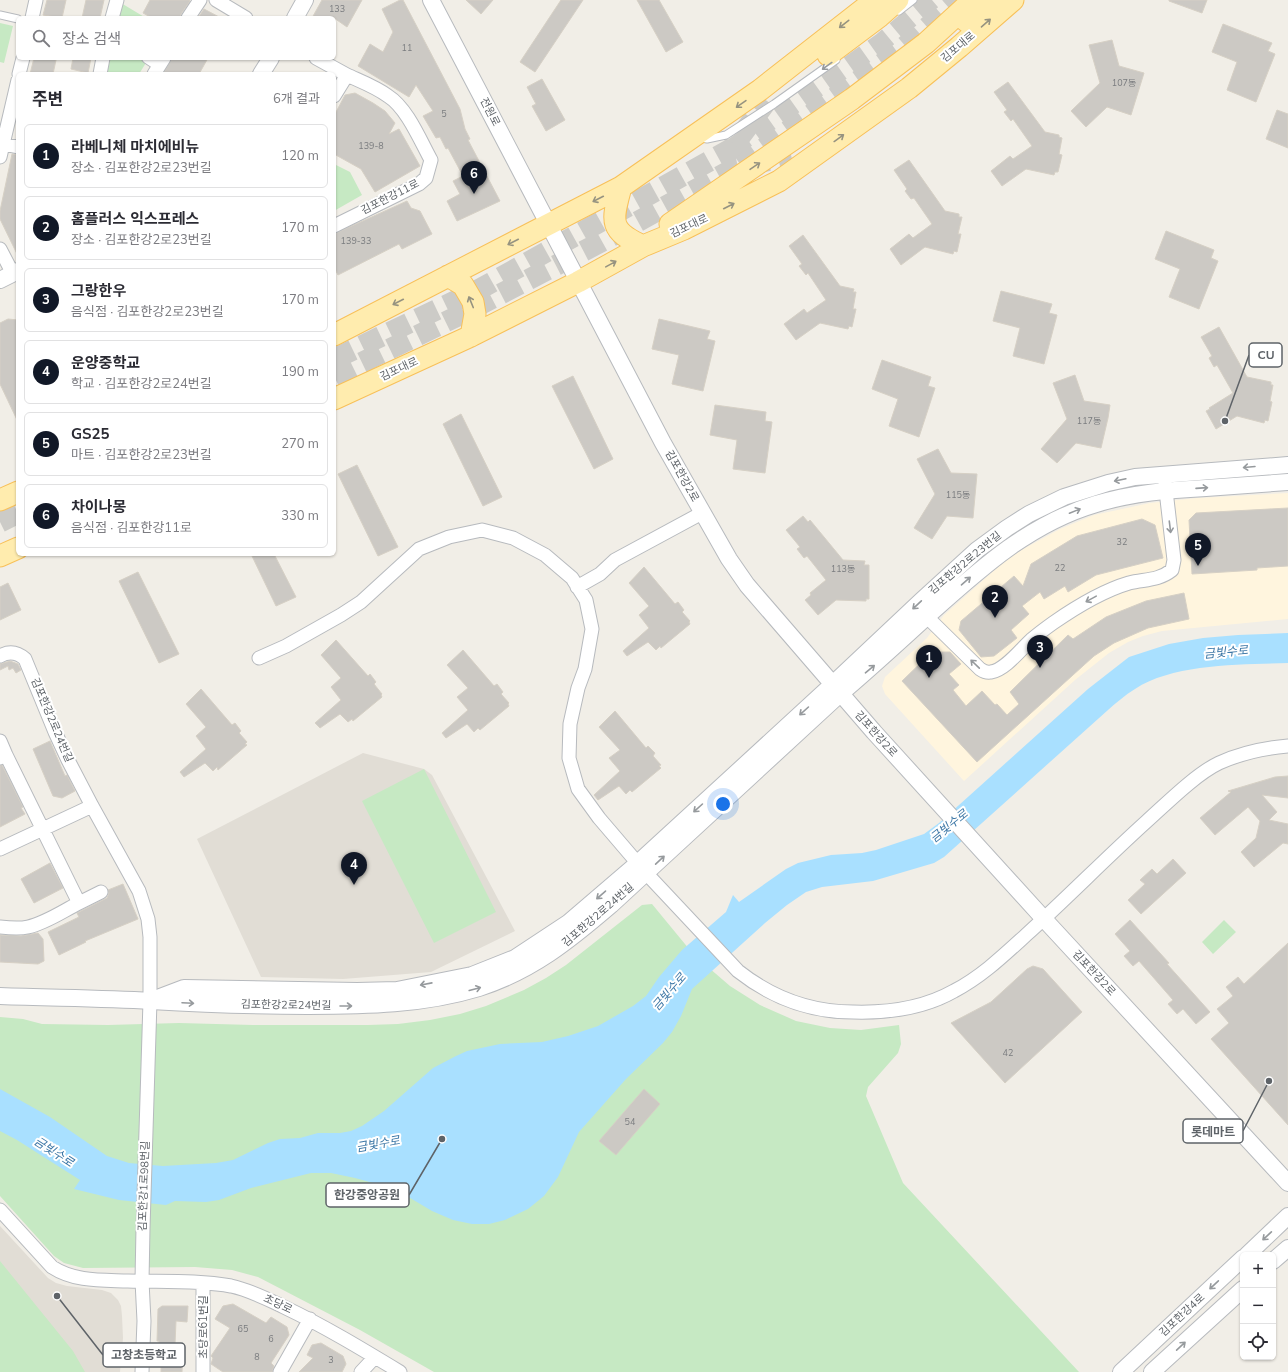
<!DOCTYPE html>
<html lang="ko">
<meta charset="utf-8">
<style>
body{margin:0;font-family:"Nunito Sans","Noto Sans KR",sans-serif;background:#f7f7f7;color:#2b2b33}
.controls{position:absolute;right:12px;bottom:12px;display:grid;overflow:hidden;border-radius:6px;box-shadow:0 1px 3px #0004}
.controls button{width:36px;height:36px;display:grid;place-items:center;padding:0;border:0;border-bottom:1px solid #e1e1e2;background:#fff;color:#2b2b33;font:20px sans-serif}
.you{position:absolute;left:723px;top:804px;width:14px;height:14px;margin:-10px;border:3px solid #fff;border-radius:50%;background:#1a73e8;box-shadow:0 0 0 6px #1a73e833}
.badge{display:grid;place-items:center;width:26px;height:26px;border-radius:50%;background:#111827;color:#fff;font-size:13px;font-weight:700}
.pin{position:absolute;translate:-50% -33px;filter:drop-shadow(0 1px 2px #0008)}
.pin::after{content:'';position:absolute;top:21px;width:14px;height:12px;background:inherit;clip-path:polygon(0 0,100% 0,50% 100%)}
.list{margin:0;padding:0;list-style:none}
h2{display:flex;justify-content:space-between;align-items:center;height:52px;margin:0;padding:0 16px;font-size:17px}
h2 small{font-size:13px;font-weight:400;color:#7c7c81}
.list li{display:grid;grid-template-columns:26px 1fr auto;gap:12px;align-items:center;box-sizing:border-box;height:64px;margin:0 8px 8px;padding:0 8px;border:1px solid #e1e1e2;border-radius:6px}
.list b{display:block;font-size:15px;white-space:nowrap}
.list p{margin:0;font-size:13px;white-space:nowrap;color:#7c7c81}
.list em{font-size:13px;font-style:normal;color:#7c7c81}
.icon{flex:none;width:22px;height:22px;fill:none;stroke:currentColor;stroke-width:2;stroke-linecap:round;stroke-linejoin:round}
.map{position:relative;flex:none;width:1288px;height:1372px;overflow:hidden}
.search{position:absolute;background:#fff;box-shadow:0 1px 3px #0004;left:16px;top:16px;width:320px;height:44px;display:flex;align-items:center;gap:10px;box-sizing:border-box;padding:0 14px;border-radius:6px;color:#7c7c81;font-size:15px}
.panel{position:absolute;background:#fff;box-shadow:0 1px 3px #0004;left:16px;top:72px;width:320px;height:484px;border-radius:6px}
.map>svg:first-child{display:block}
.commercial{fill:#fff5de}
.education{fill:#e1ddd5}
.green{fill:#c6e9c3}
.water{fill:#a9e0ff}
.building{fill:#ccc9c4;stroke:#d6d0c5}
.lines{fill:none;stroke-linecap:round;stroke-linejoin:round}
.secondary-tunnel{stroke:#cccbc7;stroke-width:19;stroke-dasharray:19 10;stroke-linecap:butt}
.primary-tunnel{stroke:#cccbc7;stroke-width:21;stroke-dasharray:21 10;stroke-linecap:butt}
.service-casing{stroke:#b7babe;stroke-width:9}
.pedestrian-casing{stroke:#b7babe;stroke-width:12}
.minor-casing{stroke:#b7babe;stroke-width:15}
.tertiary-casing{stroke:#b7babe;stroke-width:18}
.primary-casing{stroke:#f8c059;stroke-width:23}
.service{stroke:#fff;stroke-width:7}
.pedestrian{stroke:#fff;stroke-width:10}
.minor{stroke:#fff;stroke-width:13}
.tertiary{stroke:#fff;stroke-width:16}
.primary{stroke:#ffecae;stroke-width:21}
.oneway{stroke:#969380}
.oneway2{stroke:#969a9d}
.labels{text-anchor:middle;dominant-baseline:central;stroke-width:4;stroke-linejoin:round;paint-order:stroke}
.number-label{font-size:9px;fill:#7a7c7f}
.street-label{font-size:11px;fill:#5e6368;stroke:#fff}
.water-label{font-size:12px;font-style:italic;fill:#3b76a5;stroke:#fff}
.leader{fill:none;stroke:#5e6368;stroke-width:1.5}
.callout-dot{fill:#5e6368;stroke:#fff;stroke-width:1.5}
.callout{fill:#fff;stroke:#5e6368;stroke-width:1.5}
.callout-label{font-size:12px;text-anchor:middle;font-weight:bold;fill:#5e6368}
</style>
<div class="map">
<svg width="1288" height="1372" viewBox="0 0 1288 1372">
<rect width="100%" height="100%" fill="#f1eee7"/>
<path class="commercial" d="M1288 493V619L1162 631 1143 636 1128 642 1109 653 1075 680 964 781 885 694 882 686 885 677 927 638 944 615 1007 559 1025 548 1060 529 1094 515 1150 503 1197 498Z"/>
<path class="education" d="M363 753 424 769 432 775 515 931 431 972 343 979 261 977 197 839Z
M0 1226 48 1278 56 1283 67 1286 102 1290 111 1293 118 1300 121 1306 122 1316 123 1338 120 1372H0Z"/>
<path class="green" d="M121 3 146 18H117Z
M0 23 13 26 4 63 0 62Z
M108 58H149L139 74H105Z
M334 164 350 172 362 195 334 211Z
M424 769 496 912 434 943 362 801Z
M652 904 694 955 730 986 760 1005 796 1021 830 1028 861 1030 899 1025 901 1044 898 1053 868 1087 866 1096 903 1183 1079 1372H434L360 1330 258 1277 232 1270 195 1267 83 1268 64 1263 54 1256 0 1196V1017L23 1019 42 1024 108 1025 179 1023 253 1025H368L398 1024 430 1020 460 1014 486 1006 524 990 546 978 566 965 642 905Z
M1224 920 1236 932 1213 954 1202 942Z
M0 1261 73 1351 85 1372H0Z"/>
<path class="water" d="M1288 633V663C1241 665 1175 663 1135 689 1125 695 1116 703 1108 710L944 857 934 863 873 881 822 887 806 892 787 905 765 923 692 989 681 1016 672 1032 663 1043 626 1079 579 1132 558 1177 544 1196 528 1209 505 1220 489 1224H472L453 1220 432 1211 395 1189 355 1178 331 1173H311L251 1188 219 1200 206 1202 175 1201 166 1205 119 1200 74 1189 80 1180 17 1140 0 1131V1089L50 1117 107 1156 129 1163 163 1166 216 1163 233 1160 268 1143 280 1139 300 1138 318 1133H340L351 1131 362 1126 384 1111 433 1068 456 1056 467 1051 500 1044 542 1042 568 1036 598 1026 633 1006 646 996 659 977 682 950 726 912 733 895 739 902 786 869 798 863 831 855 862 853 876 850 924 834 939 823 1088 689 1129 657 1169 644 1203 638 1238 635Z"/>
<path class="building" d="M47 0H66L62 18 43 15Z
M86 0H104L100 18H82Z
M150 0H189L190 1 181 14 180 18H152L143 13Z
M322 0H362L347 27 334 18H312Z
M400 0H403L460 109 465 129 470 139 468 140 500 201 457 221 447 201 460 194 453 181 463 176 448 148 446 149 440 137 436 138 423 116 433 111 416 85 409 97 358 66 370 44 383 52 393 32 382 9Z
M466 0H493L481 14Z
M561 0H583L535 72 520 62Z
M637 0H659L683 42 666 52Z
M1169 0H1207L1202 13 1169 1Z
M204 9 221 18H198Z
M1223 24 1272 43 1268 51 1275 54 1256 102 1227 90 1237 62 1212 52Z
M1112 40 1119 66 1144 73 1131 115 1107 107 1086 127 1071 111 1100 83 1089 45Z
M34 58H54V59L56 60 53 74H30Z
M73 58H91L88 73 71 69Z
M172 58H208L199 74H163Z
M542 79 565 120 546 131 532 106 536 104 527 87Z
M1008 82 1045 132 1059 135V137L1062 138 1059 154 1062 155 1058 172H1055L1054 175 1026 169 1002 186 991 171 1010 156 1013 159 1032 146 1013 119 1011 121 1004 112 1007 110 994 92Z
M355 93 373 103 385 111 395 123 389 134 399 129 420 166 375 192 361 169 334 154V116L345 95Z
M1277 110 1288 114V148L1266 139Z
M12 154 18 155V256L0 219V211Z
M909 160 945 211 959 214V217H962L958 234H961L957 252 954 251 953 254 925 247 901 265 890 249 909 234 913 238 932 224 914 198 911 199 905 191 907 189 894 170Z
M407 201 411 208 420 211 432 234 402 249 399 244 338 275 334 267V234Z
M1166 231 1214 250 1211 258 1218 261 1199 309 1169 297 1180 269 1155 259Z
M803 235 840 286 854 289 853 292H856L853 309H856L852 327 849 326 848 329 820 323 796 340 784 324 804 309 807 313 826 300 808 273 806 275 799 266 802 264 789 246Z
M1001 291 1052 304 1049 313 1057 315 1044 364 1013 356 1020 328 993 321Z
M8 319 18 320V422L0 384V323Z
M659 319 710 331 707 339 715 341 703 391 672 384 679 355 652 349Z
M1219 327 1247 377 1271 382V385H1273L1270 401 1272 402 1268 421 1265 420 1264 423 1237 416 1216 429 1206 411 1210 409 1209 408 1233 393 1217 365 1214 367 1209 358 1212 356 1201 337Z
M882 360 931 377 928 386 935 388 919 437 889 426 898 399 872 389Z
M1075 375 1084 401 1110 405 1108 418 1101 448 1076 443 1057 463 1041 449 1067 419 1053 383Z
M573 376 613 459 594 469 552 386Z
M715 405 766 412 765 421 772 422 765 473 733 469 737 440 710 435Z
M461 414 502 497 483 506 443 424Z
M938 449 951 473 977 474 973 518 947 516 932 539 914 528 935 494 917 459Z
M357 465 398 547 378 556 338 474Z
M1288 508V566L1257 568V570L1192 574 1189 520 1196 513Z
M803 516 808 522 810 520 843 560 865 561 864 565H869V599H866V601L836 600 818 615 805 600 811 595 810 593 826 580 807 556 804 558 797 549 800 547 786 530Z
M1142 519 1155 525 1163 558 1096 575 1068 592 1065 586 1044 599 1040 592 1022 606 1029 614 1011 630 1017 638 994 656 981 657 959 630 961 621 1014 576 1023 586 1031 564 1077 536Z
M251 554H274L296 597 276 606Z
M644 567 675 604 678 602 684 610 682 612 690 621 689 622 690 624 661 648 660 646 656 650 648 642 627 656 623 651 649 628 639 615 649 606 629 583Z
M138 572 179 654 159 663 119 581Z
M8 583 21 610 0 620V587Z
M1184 593 1189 619 1148 628 1114 643 1094 656 977 762 902 681 932 652H950L961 664 949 674 959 685 953 690 966 706 982 691 995 705 997 704 1007 715 1019 704 1010 692 1068 635 1073 639 1106 617 1146 601Z
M336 640 368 676 370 674 376 682 374 684 382 694 381 695 382 697 353 721 352 719 348 722 340 714 320 728 315 723 341 700 331 687 341 678 321 655Z
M463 650 494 686 497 684 503 692 501 694 509 703 508 704 509 706 480 730 478 728 474 732 467 724 446 738 442 733 468 710 457 697 468 688 447 665Z
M10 661 18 664 21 670 16 673 13 668 9 670 8 666 0 670V664Z
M201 689 232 725 235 723 241 731 239 733 247 742 245 744 247 745 218 770 217 767 213 771 205 763 184 777 180 772 206 749 196 736 206 727 186 704Z
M615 711 646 748 648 746 655 753 653 756 661 765 659 766 661 768 632 792 630 790 626 794 619 786 598 800 594 795 620 771 609 758 620 750 599 727Z
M50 741 65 776 67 775 75 791 62 798 53 796 33 749Z
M2 765 23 807 21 808 25 814 0 827V766Z
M1288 776V798L1262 795 1277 812 1269 820 1288 824V844L1283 843 1254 867 1241 852 1256 838 1260 821 1248 807 1215 835 1200 818 1231 792 1228 791 1275 777Z
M1173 859 1186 873 1141 914 1128 900 1145 884 1140 880 1152 869 1157 874Z
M50 863 63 888 34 903 21 879Z
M123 884 138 919 85 941 86 942 59 955 48 932 79 917 77 913 107 898 109 893 108 890Z
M1130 920 1169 963 1167 964 1210 1012 1196 1024 1183 1009 1177 1014 1168 1004 1173 1000 1139 961 1133 966 1124 956 1130 951 1115 934Z
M38 933 43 939 44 961 38 964 0 962V935L21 936Z
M1288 943V1125L1211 1039 1229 1023 1217 1009 1233 996 1226 987 1238 977 1244 984Z
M1033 966 1043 969 1082 1012 1005 1083 951 1023 991 1002 1027 969Z
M644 1089 660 1104 616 1155 599 1141Z
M233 1304 266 1323 271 1317 287 1327 289 1335 271 1363 274 1366 272 1372H223L211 1364 213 1358 211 1356 230 1328 215 1319 223 1306Z
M162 1306H188L187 1322 176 1321 175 1344 183 1345 182 1372H161V1365L158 1364 159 1341H157L158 1309Z
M321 1343 343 1356 346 1364 342 1372H299L313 1358 307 1355 312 1345Z"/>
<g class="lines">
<path class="secondary-tunnel" d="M731 149 882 42 932 0
M740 164 898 51 957 0"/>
<path class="primary-tunnel" d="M334 359 478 290 731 149 767 101
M334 376 464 313 599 243 733 169 791 155
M0 522 18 513"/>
<g class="service-casing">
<path id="service" d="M899 11 913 0
M0 15 18 19
M702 138 707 139 726 135 774 104 836 60"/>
</g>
<g class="pedestrian-casing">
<path id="pedestrian" d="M147 58 159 66"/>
</g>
<g class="minor-casing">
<path id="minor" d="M216 0 246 18
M32 18 36 0
M112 18 117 0
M188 18 200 0
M316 58 347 75 334 96
M19 74 23 58
M100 74 103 58
M154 74 164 58
M3 144 18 147
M0 157 18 80
M334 226 419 184 426 178 431 160C420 140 407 108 388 96 376 87 360 81 347 75
M0 249 13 274
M577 587 600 574 615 560 702 513
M927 617 980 669C983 671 987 673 991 672 1005 670 1021 649 1031 640 1038 634 1046 628 1053 623 1076 607 1102 591 1129 583 1145 579 1158 581 1172 570L1174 560 1165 482
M0 656C9 651 17 652 25 659L55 732 68 760 92 806 139 891 148 919 150 937V1001L143 1228 142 1281 144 1321 142 1372
M259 658 286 646 341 615 361 602 419 549 449 537 482 530 513 538 545 555 572 578 586 600 592 629 585 669 578 688 570 724 569 758 578 789 599 818 646 873 738 971C771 997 810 1012 853 1012 886 1013 924 1008 954 991 981 977 1003 956 1026 935 1067 898 1106 858 1147 821 1167 803 1196 774 1219 763 1241 753 1264 748 1288 746
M0 741 6 755 0 758
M0 849 92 806
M79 903 101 892
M0 927C9 928 19 929 28 927 46 923 63 911 79 903L6 755
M0 1210 52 1267C75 1282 102 1280 128 1281 162 1282 197 1280 231 1286 250 1290 267 1299 284 1307 324 1326 362 1349 400 1372
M203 1372V1283
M280 1372 310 1319
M361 1372 375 1357"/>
</g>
<g class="tertiary-casing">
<path id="tertiary" d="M431 0 663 443 729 559 747 585 874 732 1044 919 1288 1183
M295 18 305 0
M261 74 271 58
M0 280 18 271
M0 996C50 998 101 998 151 1001 203 1004 255 1006 308 1006 366 1006 423 1005 479 988 532 971 569 941 611 905L840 694C872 667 902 639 933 611 982 567 1031 523 1096 504 1132 493 1169 490 1206 488 1234 486 1261 484 1288 482
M155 999 184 988 357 991 397 990 472 975 515 958 568 923 638 863 833 684 922 600 977 550 1007 528 1029 514 1064 497 1108 483 1135 477 1288 465
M1247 1255 1288 1216
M1273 1261 1288 1248
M1121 1372 1243 1258
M1152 1372 1243 1289"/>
</g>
<g class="primary-casing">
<path id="primary" d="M966 21 990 0
M828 55 880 16 898 0
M621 187C612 221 608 230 643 246
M670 224 852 99 926 43 973 0
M448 276 463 285 473 302 475 314 471 336
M334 335 621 187 760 90 875 0
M334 399 410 364 471 336 578 282 643 246 684 229 779 181 909 88 959 47 1013 0
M0 500 18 492
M0 556 18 548"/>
</g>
<use href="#service" class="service"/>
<use href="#pedestrian" class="pedestrian"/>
<use href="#minor" class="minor"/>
<use href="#tertiary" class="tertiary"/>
<use href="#primary" class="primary"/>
</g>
<defs><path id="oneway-shaft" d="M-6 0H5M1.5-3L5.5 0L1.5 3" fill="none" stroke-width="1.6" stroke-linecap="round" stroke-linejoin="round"/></defs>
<g class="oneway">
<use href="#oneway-shaft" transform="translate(986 23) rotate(-41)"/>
<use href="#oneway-shaft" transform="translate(844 24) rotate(142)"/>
<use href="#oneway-shaft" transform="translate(741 104) rotate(145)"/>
<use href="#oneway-shaft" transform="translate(839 138) rotate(-36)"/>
<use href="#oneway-shaft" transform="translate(755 166) rotate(-34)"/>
<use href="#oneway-shaft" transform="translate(598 199) rotate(153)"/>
<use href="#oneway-shaft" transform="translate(729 206) rotate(-27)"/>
<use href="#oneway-shaft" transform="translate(513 242) rotate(153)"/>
<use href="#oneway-shaft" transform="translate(611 264) rotate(-29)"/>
<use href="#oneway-shaft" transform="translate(398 302) rotate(153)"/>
<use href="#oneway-shaft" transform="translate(471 302) rotate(-112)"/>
</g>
<g class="oneway2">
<use href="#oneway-shaft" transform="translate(827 66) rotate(144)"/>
<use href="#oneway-shaft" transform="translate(1249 467) rotate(175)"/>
<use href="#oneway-shaft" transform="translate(1120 480) rotate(168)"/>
<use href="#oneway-shaft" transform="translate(1202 488) rotate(-4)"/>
<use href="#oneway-shaft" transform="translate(1075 511) rotate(-22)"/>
<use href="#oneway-shaft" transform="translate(1170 527) rotate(83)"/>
<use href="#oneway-shaft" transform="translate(966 581) rotate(-41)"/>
<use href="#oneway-shaft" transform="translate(1091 599) rotate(151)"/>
<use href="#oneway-shaft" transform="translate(917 605) rotate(137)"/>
<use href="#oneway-shaft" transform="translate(975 664) rotate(-136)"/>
<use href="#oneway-shaft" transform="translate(870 669) rotate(-40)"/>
<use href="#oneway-shaft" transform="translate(804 711) rotate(138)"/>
<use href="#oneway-shaft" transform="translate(698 808) rotate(138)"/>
<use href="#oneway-shaft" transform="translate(660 860) rotate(-43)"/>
<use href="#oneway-shaft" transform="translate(601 895) rotate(139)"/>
<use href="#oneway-shaft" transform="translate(426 984) rotate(169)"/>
<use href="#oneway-shaft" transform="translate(475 989) rotate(-15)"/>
<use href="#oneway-shaft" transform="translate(188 1003) rotate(3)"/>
<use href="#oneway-shaft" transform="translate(346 1006)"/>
<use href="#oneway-shaft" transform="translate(1267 1236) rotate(137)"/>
<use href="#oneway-shaft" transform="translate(1214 1285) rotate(137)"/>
<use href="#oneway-shaft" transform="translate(1181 1346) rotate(-43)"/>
</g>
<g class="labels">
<g class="number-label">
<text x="337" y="9">133</text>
<text x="407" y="48">11</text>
<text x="1124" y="83">107동</text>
<text x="444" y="114">5</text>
<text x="371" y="146">139-8</text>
<text x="356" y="241">139-33</text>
<text x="1089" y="421">117동</text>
<text x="958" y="495">115동</text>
<text x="1122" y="542">32</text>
<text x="1060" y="568">22</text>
<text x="843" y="569">113동</text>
<text x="1008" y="1053">42</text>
<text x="630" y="1122">54</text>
<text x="243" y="1329">65</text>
<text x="271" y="1339">6</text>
<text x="257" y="1357">8</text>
<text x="331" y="1360">3</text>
</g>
<g class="street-label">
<text transform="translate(958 47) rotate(-40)">김포대로</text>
<text transform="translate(490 112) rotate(63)">전원로</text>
<text transform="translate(390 197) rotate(-27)">김포한강11로</text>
<text transform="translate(689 226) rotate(-25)">김포대로</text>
<text transform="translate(399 369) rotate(-25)">김포대로</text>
<text transform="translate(682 476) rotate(61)">김포한강2로</text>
<text transform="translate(965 563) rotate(-40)">김포한강2로23번길</text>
<text transform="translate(52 720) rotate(67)">김포한강2로24번길</text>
<text transform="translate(876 734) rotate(48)">김포한강2로</text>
<text transform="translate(598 915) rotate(-41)">김포한강2로24번길</text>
<text transform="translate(1094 973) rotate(47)">김포한강2로</text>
<text transform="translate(286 1005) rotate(1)">김포한강2로24번길</text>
<text transform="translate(144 1186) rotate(-88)">김포한강1로98번길</text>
<text transform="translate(278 1304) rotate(25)">초당로</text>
<text transform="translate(1182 1315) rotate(-43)">김포한강4로</text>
<text transform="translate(203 1327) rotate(-90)">초당로61번길</text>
</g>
<g class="water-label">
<text transform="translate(1226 652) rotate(-5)">금빛수로</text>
<text transform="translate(949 826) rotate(-39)">금빛수로</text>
<text transform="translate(669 992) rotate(-49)">금빛수로</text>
<text transform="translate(378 1144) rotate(-10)">금빛수로</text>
<text transform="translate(54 1152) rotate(33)">금빛수로</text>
</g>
</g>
<path class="leader" d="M1225 421L1249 355M1269 1081L1243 1131M442 1139L409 1195M57 1296L103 1355"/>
<g class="callout-dot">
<circle cx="1225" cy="421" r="4"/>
<circle cx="1269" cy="1081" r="4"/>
<circle cx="442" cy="1139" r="4"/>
<circle cx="57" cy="1296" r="4"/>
</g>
<g class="callout">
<rect x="1249" y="343" width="33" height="24" rx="4"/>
<rect x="1183" y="1119" width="60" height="24" rx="4"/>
<rect x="326" y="1183" width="83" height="24" rx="4"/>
<rect x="103" y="1343" width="82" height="24" rx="4"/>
</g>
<g class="callout-label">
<text x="1266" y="359">CU</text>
<text x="1213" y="1136">롯데마트</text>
<text x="367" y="1199">한강중앙공원</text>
<text x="144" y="1359">고창초등학교</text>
</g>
</svg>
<div class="controls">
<button>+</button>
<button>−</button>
<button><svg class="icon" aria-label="locate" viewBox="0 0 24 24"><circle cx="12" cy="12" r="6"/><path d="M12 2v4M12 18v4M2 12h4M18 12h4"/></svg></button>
</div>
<div class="you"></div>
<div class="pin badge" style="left:929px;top:678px">1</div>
<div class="pin badge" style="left:995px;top:618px">2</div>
<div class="pin badge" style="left:1040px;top:668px">3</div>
<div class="pin badge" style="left:354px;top:885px">4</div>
<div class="pin badge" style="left:1198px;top:566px">5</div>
<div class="pin badge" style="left:474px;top:194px">6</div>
<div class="search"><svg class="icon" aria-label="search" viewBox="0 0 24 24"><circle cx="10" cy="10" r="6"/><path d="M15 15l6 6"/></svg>장소 검색</div>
<section class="panel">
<h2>주변<small>6개 결과</small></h2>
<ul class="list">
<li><span class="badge">1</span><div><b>라베니체 마치에비뉴</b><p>장소 · 김포한강2로23번길</p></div><em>120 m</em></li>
<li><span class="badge">2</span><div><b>홈플러스 익스프레스</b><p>장소 · 김포한강2로23번길</p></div><em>170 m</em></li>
<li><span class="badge">3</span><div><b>그랑한우</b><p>음식점 · 김포한강2로23번길</p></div><em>170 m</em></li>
<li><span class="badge">4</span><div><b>운양중학교</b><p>학교 · 김포한강2로24번길</p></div><em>190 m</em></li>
<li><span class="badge">5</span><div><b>GS25</b><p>마트 · 김포한강2로23번길</p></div><em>270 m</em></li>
<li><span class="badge">6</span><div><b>차이나몽</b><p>음식점 · 김포한강11로</p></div><em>330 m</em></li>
</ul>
</section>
</div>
